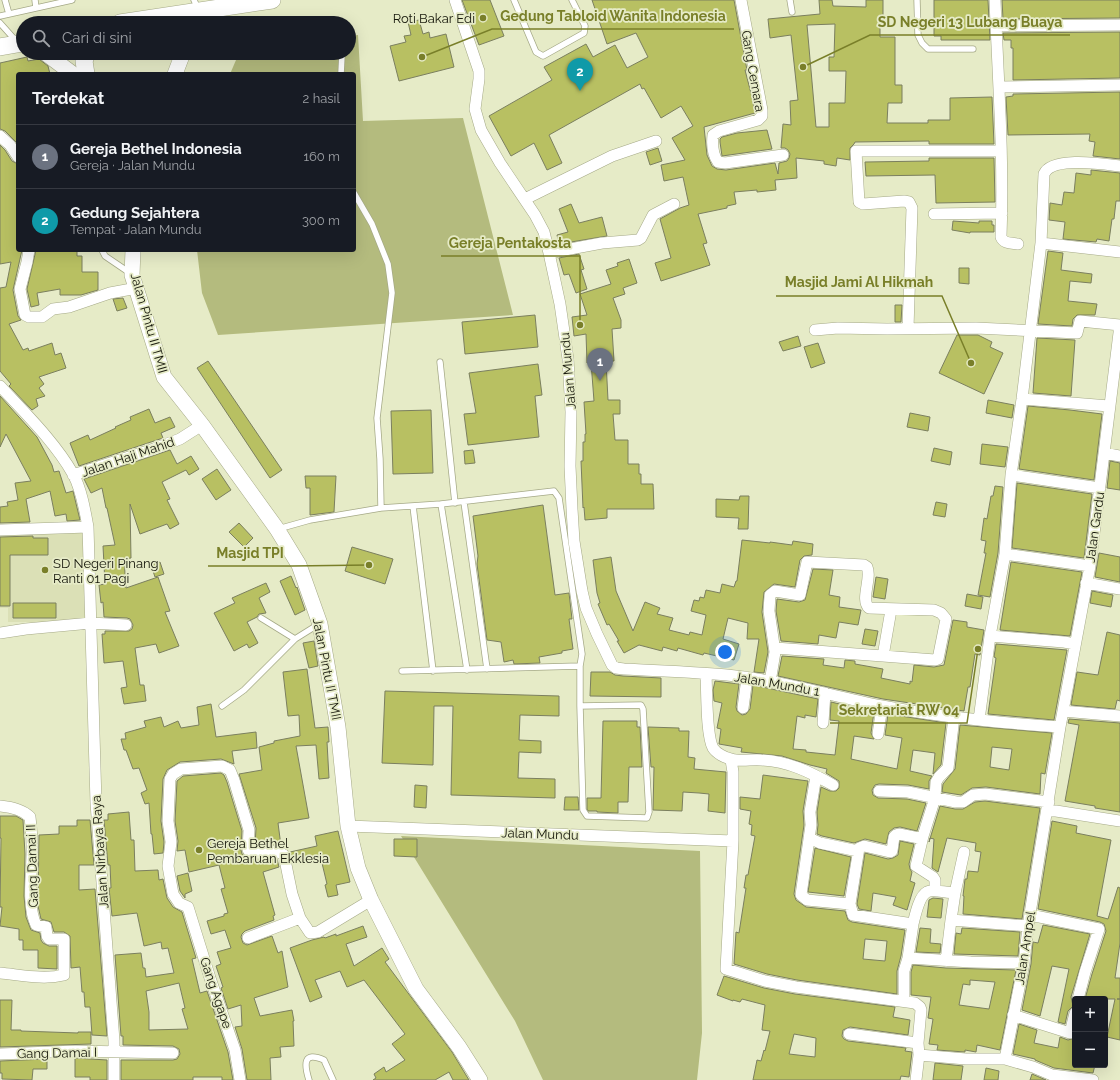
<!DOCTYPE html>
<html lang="id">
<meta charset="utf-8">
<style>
body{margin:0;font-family:Raleway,sans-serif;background:#242831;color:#f1f3f6}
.controls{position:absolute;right:12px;bottom:12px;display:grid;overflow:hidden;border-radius:4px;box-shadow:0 4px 16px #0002}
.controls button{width:36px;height:36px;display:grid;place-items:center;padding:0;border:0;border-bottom:1px solid #363941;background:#171b24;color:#f1f3f6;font:20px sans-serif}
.you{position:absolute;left:725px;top:652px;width:14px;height:14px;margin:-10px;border:3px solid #fff;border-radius:50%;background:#1a73e8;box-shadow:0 0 0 6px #1a73e833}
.badge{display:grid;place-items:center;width:26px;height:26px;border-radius:50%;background:#797f29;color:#fff;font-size:13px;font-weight:700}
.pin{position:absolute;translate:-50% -33px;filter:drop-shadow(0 1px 2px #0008)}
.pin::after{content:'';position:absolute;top:21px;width:14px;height:12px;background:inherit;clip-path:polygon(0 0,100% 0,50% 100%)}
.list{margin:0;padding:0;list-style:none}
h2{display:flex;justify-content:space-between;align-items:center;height:52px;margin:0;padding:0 16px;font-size:17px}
h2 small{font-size:13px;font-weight:400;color:#9ea1a6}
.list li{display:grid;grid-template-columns:26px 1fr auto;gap:12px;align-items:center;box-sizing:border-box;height:64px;padding:0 16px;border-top:1px solid #363941}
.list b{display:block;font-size:15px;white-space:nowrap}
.list p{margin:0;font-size:13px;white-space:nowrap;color:#9ea1a6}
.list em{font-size:13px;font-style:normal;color:#9ea1a6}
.icon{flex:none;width:22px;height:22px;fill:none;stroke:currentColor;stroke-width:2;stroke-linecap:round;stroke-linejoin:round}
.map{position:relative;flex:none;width:1120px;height:1080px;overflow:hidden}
.search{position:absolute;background:#171b24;box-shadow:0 4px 16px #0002;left:16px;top:16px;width:340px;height:44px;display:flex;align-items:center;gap:10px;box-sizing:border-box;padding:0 14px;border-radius:22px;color:#9ea1a6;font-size:15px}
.panel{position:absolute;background:#171b24;box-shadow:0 4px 16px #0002;left:16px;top:72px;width:340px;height:180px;border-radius:4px}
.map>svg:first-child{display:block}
.built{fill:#dbe0b6}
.green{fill:#b4bb7e}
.building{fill:#b8c062;stroke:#7b7f5f;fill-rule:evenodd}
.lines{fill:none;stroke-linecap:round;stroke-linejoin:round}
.lane-casing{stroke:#a5a987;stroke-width:7}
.street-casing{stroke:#a5a987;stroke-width:12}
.secondary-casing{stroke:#a5a987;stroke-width:16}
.primary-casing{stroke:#a5a987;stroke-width:18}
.lane{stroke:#fff;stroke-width:5.5}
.street{stroke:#fff;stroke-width:11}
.secondary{stroke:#fff;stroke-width:15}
.primary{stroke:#fff;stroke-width:17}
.poi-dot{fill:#797f29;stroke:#e6ebc7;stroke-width:1.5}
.labels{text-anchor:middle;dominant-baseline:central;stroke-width:3.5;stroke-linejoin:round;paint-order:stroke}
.poi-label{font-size:13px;fill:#16170b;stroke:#e6ebc7;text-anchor:start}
.street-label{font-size:13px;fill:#16170b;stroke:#e6ebc7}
.leader{fill:none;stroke:#797f29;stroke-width:1.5}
.callout-dot{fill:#797f29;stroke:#e6ebc7;stroke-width:1.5}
.callout-label{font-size:14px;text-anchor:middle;font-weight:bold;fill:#797f29;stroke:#e6ebc7;stroke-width:3.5;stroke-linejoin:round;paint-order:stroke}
</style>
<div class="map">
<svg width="1120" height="1080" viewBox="0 0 1120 1080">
<rect width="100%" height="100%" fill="#e6ebc7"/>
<path class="built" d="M0 531H90V622H8V608H0Z"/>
<path class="green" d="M358 35 363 121 463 118 513 315 218 335 202 293 197 250H354V74H230L239 53H349V36Z
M401 836 700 851 702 1033 697 1080H543L515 1021Z"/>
<path class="building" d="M462 0H490L504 36 479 45Z
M592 0H734L747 70H745L752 97 755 113 704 127 707 155 712 166 717 169 726 170 775 163 778 174 779 163 787 161 789 158 790 154 788 150 785 148H781L783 124 791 125 790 101 798 100 791 35 770 38 768 19 820 14 819 0H832L833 6 866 7V0H883V15H880V37H895V85H902V103H888L887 123H928V120H950V98L992 97 994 144H929V141L855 142 854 144 850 148V160L837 158 836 166 824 164V161L796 158 797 178 775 180 776 190 757 192V190L734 192 736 204 727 206V208L698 214 707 243 703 244 710 265 661 281 655 263 671 258 660 219 680 208 689 205 683 177 664 181 661 165 685 160 672 138 693 126 681 106 661 118 644 88 642 89 640 84 549 135 562 163 547 170 534 143 511 156 489 116 552 80 544 67 586 44 593 57 615 45 627 68 648 57 636 33 607 44ZM835 24 834 57H829V71H846L845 103H829V127H816L807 25Z
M934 0H988L990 40H941V36H934Z
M1002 0H1120V18L1003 19Z
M419 20 423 34 429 32 430 38 446 34 454 67 399 81 390 46 406 42 404 36 411 35 408 22Z
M1120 32V78L1013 80V48H1011V40H1004L1003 33Z
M27 57 28 61 39 59 48 66 50 74H18V144L5 131 0 129V63Z
M1120 92V159L1093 156 1095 142 1089 141 1090 134 1008 135 1006 97 1013 96V94Z
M767 130 772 149 722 156 720 142V139L722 137 737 133Z
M0 145 5 150 12 161 18 164V250H22L13 290 18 316 21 320 9 324 23 350 28 348 29 351 52 343 55 355 61 353 66 368 39 377 44 384 39 388 45 396 36 399 38 406 32 410 9 386 11 384 0 371V288L6 287 11 262 0 264Z
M658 148 662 161 650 165 646 152Z
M929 158H994L995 202 936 203 935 175 866 176 865 162 929 161Z
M1091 170 1120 173V201H1116L1114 219H1112L1109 241 1097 239 1096 242 1063 239 1065 222 1049 220 1050 203 1062 205 1064 192 1074 193 1076 173 1091 175Z
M571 204 579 223 602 217 607 236 559 244 557 235 568 232 559 209Z
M953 221 979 223V221H992V225H994V232H970V233L952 230Z
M36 250H77V256H82V272H98V290L81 295H60V289L37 293 39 305 31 307 27 289Z
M1048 251 1063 253 1061 270 1092 274 1091 283 1070 281 1068 301 1097 304 1095 315H1077L1073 319 1072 326 1038 324Z
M579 254 584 269 581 270 587 289 576 293 569 274 564 275 559 258Z
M629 259 637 283 623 288 625 294 613 298 621 320V328L612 329 614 361H606L608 400H620V414H613L615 440H628V464H639V474H641V484H653L654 509H607V518L585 520 584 507 583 508 581 461H583V442H585V434H586L584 402 594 401 591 362 587 363 586 334 574 336 572 317 587 315 580 294 611 284 606 270 618 266 617 263Z
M959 268H969V284L959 283Z
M123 298 127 308 117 311 113 299Z
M895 305H902L901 322H895Z
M535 315 538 347 465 354 462 322Z
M957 335H978L992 342 990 347 1003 353 984 394 939 373Z
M798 336 801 346 783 351 779 342Z
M1037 338 1075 340 1071 396 1033 393Z
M818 343 825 363 811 368 804 347Z
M208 361 282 470 270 478 197 368Z
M538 364 542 395 535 396 539 437 468 445 464 414 476 413 469 373Z
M0 396 37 437 52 465 54 472 59 471 66 493 73 491 80 520 67 521 66 514 55 516 50 491 26 499 30 522 0 523V507L8 506 7 502 18 500 15 483 31 481 6 434 0 447Z
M988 400 1014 405 1012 418 986 413Z
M1028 406 1070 410 1102 414 1094 480 1019 469Z
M149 409 155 423 170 417 175 427 161 433 163 438 79 466 70 443 88 435 90 440 116 428 115 427 131 420 130 417Z
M431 410 433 473 393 474 391 411Z
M910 413 930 417 928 431 907 427Z
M982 444 1008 447 1005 467 980 464Z
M934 448 952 452 950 465 931 461Z
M170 450 177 464 191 456 199 469 189 475 186 470 162 482 170 499 167 500 179 524 170 529 167 524 140 534 130 504 131 558 124 559 126 588 158 577 170 611 165 612 179 646 159 653 156 644 135 648 140 685H144L146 701 124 704 121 688 127 687 123 661 104 663 102 634H105V631H129L132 629 133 625 130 619 127 618 104 617 103 602 101 603 99 585 105 584 103 546 115 545 107 508H106L102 488 91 493 84 479Z
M473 450 475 463 465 464 464 451Z
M1110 461 1120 463V490L1107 488Z
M217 469 231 490 216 500 202 479Z
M305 476H336L334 512 310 515V488H306Z
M1017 483 1092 494 1084 558 1012 548Z
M995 486 1003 487 998 553 990 597 978 595 986 553H984L986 541 981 540 984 518 987 519 991 496H993Z
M740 496H749L748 529H738L739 518 716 517V499L739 500Z
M936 502 947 504 945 517 933 515Z
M543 505 555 595 569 593 572 619H569L573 649 562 651V653L539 657 540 663 514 664 513 660 504 662 501 642 487 640 477 564 478 556 473 516Z
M239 523 253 538 244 547 229 532Z
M33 536V538H48V555H10V606H0V537Z
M742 540 770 543V542L792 545 793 541 813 544 812 555 804 556 800 560 795 587 774 584 764 592 762 612 768 652 764 673 754 672 759 639H747L748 623 728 618 723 639 739 644 734 660 704 653 703 655 678 648 677 651 663 647 662 651 639 645 624 653 617 641H619L609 624 607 625 598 604 600 603 597 593 593 560 611 557 616 591 633 631 645 602 660 608 657 614 673 618 669 630 689 635 690 632 702 635 706 615 691 611 694 600 699 601 700 597 704 598 706 590 720 593 722 584 734 587 736 581H737Z
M352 547 393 559 385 584 345 571Z
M1099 553 1120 557V582L1095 577Z
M160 562 164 574 155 577 151 565Z
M1011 562 1082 572 1070 636 1000 630Z
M813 569 833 570 829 595 840 597 839 607 861 610 858 625 839 622 836 638 819 635 818 644 781 641 776 611 777 599 799 602 805 600Z
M291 576 296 588 297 587 305 610 295 615 280 581Z
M876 577 888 579 885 599 873 597Z
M266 583 270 592 259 598 266 613 259 614 257 617 247 622 258 643 249 648 247 644 234 651 214 613 235 603 232 598Z
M1092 591 1113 595 1111 607 1090 603Z
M967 594 983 597 981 609 965 606Z
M13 603H56V618H13Z
M953 620 967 622V627L984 630 980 655 975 654 970 687H968L964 711 883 699 778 676 782 656 824 659 823 665 844 668 845 660 855 661V664L883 669 881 678 910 684V681L912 682 914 665 934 667 944 665Z
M865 629 878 631 875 646 862 644Z
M1107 632 1120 635V701L1117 700 1115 709 1071 705 1077 672 1098 675Z
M314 641 318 666 309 668 303 643Z
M996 644 1067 650 1054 720 988 714 996 658 994 657Z
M307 669 315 728 328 727 329 742H327L329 778 319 779 316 745 296 746 309 818 278 823 281 846 274 845 255 846 256 828 239 774 262 770 259 747 274 743V741L300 736 299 715 288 716 283 672Z
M591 672H610L615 675 623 676 661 678V697L590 696Z
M715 681 739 684 736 707 737 711 742 715 746 714 750 709 753 685 818 699 816 717 805 715V718L797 716 793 749 806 750V752L835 755 839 721 830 720 831 702 874 712 871 733 874 739 854 736 851 759 897 769 902 738 885 735 888 714 946 723 941 765 933 774 935 753 913 750 910 771 932 776 929 781V789L908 785 879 784 875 785 872 790 873 795 878 798 907 799 926 803 917 831 900 827 894 828 889 832 886 844 865 839 854 843 822 836 817 834 818 825 817 812 821 787 830 791H836L839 788V781L826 773 827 769 810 765 782 756 741 752 742 748 719 744 721 729 717 728 722 703 714 701 713 690Z
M385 691 559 696V716L520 715 519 740 541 741V753L519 752 518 778 555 779V798L451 795 453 706H434L433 765 382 763Z
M211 704 216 737 256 732 257 748 232 751 234 764 221 759 180 762 167 770 163 779 161 821 164 842 163 853 154 854 152 834H151L149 803 145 804 141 793 147 790 139 768 133 769 126 750H124L121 739H126L125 733 146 727 144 721 161 717 164 727 178 721 181 728 199 725 197 707Z
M1069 719 1120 723V812L1095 808V806L1065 801 1079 725 1068 723Z
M603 721H637V727H640L642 767H629L628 802H618V813L597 812V811H588L587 809V798H601Z
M960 725 1052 733 1045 774 1041 773 1040 794 986 787 972 788 961 795 942 792 943 784 955 769ZM992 747 1012 749 1009 770 990 767Z
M648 727 679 728V731H689L688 757 695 758 694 769 726 772 725 813 708 811 709 794 699 793 683 792 682 811 653 810 654 767H651Z
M221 773 224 775 227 782 242 831 241 850 242 854 248 858 255 860 277 859 279 867 263 872 275 915 273 916 274 920 245 931 242 934 241 937 243 943 247 945 272 936 278 953 282 951 288 987 254 998 260 1016 292 1010 294 1021H293L294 1046 280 1047 281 1057 270 1058 271 1080H247L242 1049 235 1027 242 1026 241 1005 228 1009 221 988 223 987 216 966 221 964 217 952 231 948 225 930 211 934 207 921 224 916V914L228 913 221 889 225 888 219 865 189 872 185 850 177 851 178 841 175 821 177 781 183 776Z
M763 775 808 781 803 811 804 825 794 894 796 900 806 907 845 911 848 920 852 922 905 930 901 956 897 971V994L797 980 767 974 734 964 736 932 739 933 746 888H744L746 875H748L755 836 751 835 752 825 749 824 751 811 740 809V797L760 799ZM865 939 887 941 885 961 863 959Z
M415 785 427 786 426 808 414 807Z
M565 797H578L579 810H564Z
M985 801 1040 808 1022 919 963 914 964 896H963L965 879H967L968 871 978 872 981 852 975 851 976 843 947 838 938 872 932 868 934 839 930 838 929 842 940 806 955 809H963L975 802Z
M129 812 131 840H134L135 871 158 870 159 880 163 879 167 898 173 907 182 912 196 958 192 959 200 993 207 991 228 1052 233 1080H222V1077H193V1080H121V1060H173L177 1059 180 1054 179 1049 173 1046 123 1045V1036H121L115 955 141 953 143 968H145L146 977 174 973 168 948 162 949 161 942 144 946 137 913 112 916 109 888H111L110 865H108L104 820H108V814ZM179 983 185 1008 182 1009 188 1029 149 1030V1012L146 991Z
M0 816H16L23 820 25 854 24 896 26 917 31 930 40 933 41 940 43 943 49 946H57V969L38 968V950H23V940H19V929L0 926 2 907H0L1 838H0Z
M77 820H90L94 865H79V890L95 889 107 1036 92 1035 90 1007H85L84 992H82L80 967 71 968 70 936 64 932H54L51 922 41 919 38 906 39 835 59 834V826H77Z
M1052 821 1077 826 1076 833 1111 840 1097 916 1108 919 1118 887 1120 888V943L1115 978H1120V999H1117H1120V1040L1107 1037 1115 999H1085L1092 974 1106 931 1104 924 1100 922 1038 909Z
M338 831 350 882 336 885 338 895 328 897 325 885 327 884 321 859 302 864 301 861 293 863 290 852 317 846 315 836Z
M394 839H417V857L394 856Z
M900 841 914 844 909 864 910 869 912 872 910 881 915 883 907 910 893 905 896 897 873 893 871 911 859 909 857 904 865 853 888 859 893 858 898 855Z
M815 848 851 857 844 896 808 892Z
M188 873 192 891 185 894V898L180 891 177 876Z
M933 898 943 899 941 918 927 917 929 900Z
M1043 925 1090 934 1071 997 1073 1006 1068 1011 1065 1024 1058 1022 1069 969 1052 966 1040 1016 1022 1010 1031 964 1033 942 1038 943Z
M363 926 367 937 346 944 354 966 382 948 389 959 385 962 452 1052 469 1080H453L449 1072 435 1080H373L376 1078 374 1074 384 1067 386 1072 405 1060 392 1044 405 1034 364 980 347 987 340 971 315 980 322 997 310 1002 290 948 312 940 324 937 325 938 336 934V936Z
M920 928 931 929 930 943 941 944 940 953 916 952Z
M962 928 1020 932 1018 956 954 954 956 933 961 934Z
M913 965 946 968 1016 970 1000 1050 977 1045 976 1052 965 1050V1052L937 1050 938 1045 929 1044 933 1019 928 1018 931 997 911 995V972ZM970 980 995 982 989 1009 959 1005 963 984 970 985Z
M724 976 764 988 795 994 895 1007 893 1017 910 1020 908 1035 850 1027 843 1030 842 1036 844 1039 848 1041 906 1048 905 1051 912 1052 909 1077 901 1076 900 1080H753L757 1060 761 1061 764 1050 765 1051 770 1031 762 1030 765 1005 742 999 740 1002 733 1000V1001L717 995ZM794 1034 816 1038 815 1057 789 1054Z
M0 1000H12L11 1030H21V1031L78 1033V1032H91V1044L0 1047Z
M1019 1024 1037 1030 1034 1043 1058 1048 1060 1037 1068 1040 1075 1038V1065H1095L1093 1073 1054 1068 1035 1060V1059L1013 1054Z
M75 1058 107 1060V1080H90V1077H75Z
M47 1059V1069H33L32 1080 2 1079V1073H0V1061Z
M935 1063 963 1066 961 1080H933Z
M986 1068 999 1071 998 1080H984Z
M1032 1074 1046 1080H1030Z"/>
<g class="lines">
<g class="lane-casing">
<path id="lane" d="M5 0 9 14
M35 0 36 8
M194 0 198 9
M514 0 536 52 543 56 584 33 585 26 572 0
M790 0 792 12
M917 0 918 35 922 43 928 49H973
M0 16 72 0
M0 23 17 42
M341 74 342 54
M354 193 372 224 388 264 392 293 377 418 380 459 381 508
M102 250 105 256 130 273
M440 362 455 503
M464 502 487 669
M441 504 467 670
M413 506 433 671
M278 529 310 520 381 508 441 504 554 491 559 498 582 654 580 666V706L583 810 587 816 647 818 649 812 643 709 641 705 580 706
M261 618 295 639
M402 671 580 666
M222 706 244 690 295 639 319 624
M309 1080C304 1064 303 1051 324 1060L333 1080"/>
</g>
<g class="street-casing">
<path id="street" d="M455 0 479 71V79L475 109 481 130 500 163 535 215 544 232 549 253 560 304 568 359 571 412 570 466 572 509 574 541 582 591 586 608 597 634 612 665 616 668 624 669C658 671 693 672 727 675 780 680 831 696 882 706 941 717 1000 723 1060 727
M741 0 762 110V116L758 120 719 131 713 135C712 144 713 155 718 162L725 163 783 155
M995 0C998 79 1004 158 1001 237 1004 244 1011 243 1018 244
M996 26 1120 25
M1000 87 1120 85
M0 136 10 145 18 157
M525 199 612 156 656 141
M934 214 1002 213
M1041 243 1120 252
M29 250 27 262 20 289 25 315 29 317H42L53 309 69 307 110 293 137 288
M549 253 602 243 638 240 641 238 653 215 674 204
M908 328 912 208 909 202 904 201 863 204 859 202 856 151H1001
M815 330 838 328 887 329 976 328 1077 333 1080 321 1120 325
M0 386C24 412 55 442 73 474 81 488 85 510 88 527L96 803 114 1041V1080
M1022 399 1109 406
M1104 453 1120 456
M73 475 154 449 180 439 202 425
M1011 475 1100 488
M0 530 88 527
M1005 554 1090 566
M1086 583 1120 589
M0 633 26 629 91 623 126 625
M990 636 1064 642 1075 644
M775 648 883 656
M706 675C707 691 706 735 713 748 716 753 725 758 731 759 740 762 752 759 761 760 788 761 810 772 833 785
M770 682 775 652 769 611 770 595 775 591 800 595 807 562 864 565 867 567C872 578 860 600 869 608L934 610 941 613 946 619 938 659 935 660 883 656 891 610
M743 708 747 678
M1063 711 1120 716
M979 720 990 636 1005 554 1011 475 1022 399 1041 243 1044 174C1052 156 1103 164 1120 166
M823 723 825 693
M878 734 882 706
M731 760 733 772V841L726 969 765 981 796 987 915 1003 920 1007 921 1010 918 1043 919 1055
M816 776 810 812 811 825 801 895 807 900 850 904 859 848 864 846 890 852 892 851 894 837 896 835 899 834 919 838 923 836 935 798 936 782 939 777 948 768 954 717
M879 791 908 792 956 802H963L973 795 985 794 1049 802
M0 806C11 807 22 809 30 817 31 826 32 835 32 845 33 869 26 903 36 925L46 927 47 936 49 939H64V975C44 980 21 975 0 973
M1047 811H1056L1120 821
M348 826 733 841
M923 836 916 866 933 877 935 880V891
M809 838 820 843 858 851
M955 893 964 852
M850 904 853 915 913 924 908 958 904 971V1001
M1030 915 1099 929 1085 972 1078 999
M913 924C915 916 919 896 927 892 931 889 950 893 955 893L951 920 1028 926
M248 938 300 918
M908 958 971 962 1024 963
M946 961 951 920
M1013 1015 1070 1033 1075 1013
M849 1034 918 1043
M0 1054 76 1051 173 1053
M1005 1059 1024 963 1028 926 1060 727 1090 566 1120 325
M240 1080 235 1050 210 978 188 907 179 903 173 894 168 866 171 842 168 821 170 779 173 774 181 769 222 766 230 770 234 780 249 830 248 850C258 858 271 846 284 855L292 894 300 918 310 933 318 932 371 900
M916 1080 919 1055 966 1059H1005L1033 1067 1052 1075 1093 1080"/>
</g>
<g class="secondary-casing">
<path id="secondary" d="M194 23 199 11
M45 53 73 74
M175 74 183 53
M133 250 132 275 164 377 202 425 277 529 299 565 320 624 338 727 348 826 358 868 371 900 416 989 459 1047 480 1080"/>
</g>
<g class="primary-casing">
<path id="primary" d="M120 23 272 0
M0 47 23 43
M86 74 84 61 87 53"/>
</g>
<use href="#lane" class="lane"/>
<use href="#street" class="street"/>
<use href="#secondary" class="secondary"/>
<use href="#primary" class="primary"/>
</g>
<g class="poi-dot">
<circle cx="483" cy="18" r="4"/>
<circle cx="45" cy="570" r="4"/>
<circle cx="199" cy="850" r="4"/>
</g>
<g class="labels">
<g class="poi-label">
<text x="475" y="18" text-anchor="end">Roti Bakar Edi</text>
<text x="53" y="563">SD Negeri Pinang<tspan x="53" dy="15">Ranti 01 Pagi</tspan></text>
<text x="207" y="843">Gereja Bethel<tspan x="207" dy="15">Pembaruan Ekklesia</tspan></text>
</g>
<g class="street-label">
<text transform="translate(753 71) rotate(80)">Gang Cemara</text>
<text transform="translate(149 323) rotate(74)">Jalan Pintu II TMII</text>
<text transform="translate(568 371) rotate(-95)">Jalan Mundu</text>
<text transform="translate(128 457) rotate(-19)">Jalan Haji Mahid</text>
<text transform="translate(1095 527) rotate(-82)">Jalan Gardu</text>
<text transform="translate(327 669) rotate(79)">Jalan Pintu II TMII</text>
<text transform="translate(777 684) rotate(10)">Jalan Mundu 1</text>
<text transform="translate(540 834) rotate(2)">Jalan Mundu</text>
<text transform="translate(100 852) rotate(-94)">Jalan Nirbaya Raya</text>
<text transform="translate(32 866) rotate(-92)">Gang Damai II</text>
<text transform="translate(1025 948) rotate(-81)">Jalan Ampel</text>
<text transform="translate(216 993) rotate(71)">Gang Agape</text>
<text transform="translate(57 1053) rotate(-1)">Gang Damai I</text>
</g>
</g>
<path class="leader" d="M422 57L492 29H734M803 67L870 35H1070M580 325L580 256H441M971 363L942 296H776M369 565L292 566H208M978 649L967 723H830"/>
<g class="callout-dot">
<circle cx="422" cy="57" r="4"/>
<circle cx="803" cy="67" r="4"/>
<circle cx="580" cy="325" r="4"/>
<circle cx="971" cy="363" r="4"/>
<circle cx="369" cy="565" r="4"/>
<circle cx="978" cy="649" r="4"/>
</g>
<g class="callout-label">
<text x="613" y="21">Gedung Tabloid Wanita Indonesia</text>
<text x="970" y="27">SD Negeri 13 Lubang Buaya</text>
<text x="510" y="248">Gereja Pentakosta</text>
<text x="859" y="287">Masjid Jami Al Hikmah</text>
<text x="250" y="558">Masjid TPI</text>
<text x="899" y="715">Sekretariat RW 04</text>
</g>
</svg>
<div class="controls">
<button>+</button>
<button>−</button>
</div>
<div class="you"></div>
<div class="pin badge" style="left:600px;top:381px;background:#6b7280">1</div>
<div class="pin badge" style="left:580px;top:91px;background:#0f9aa8">2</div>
<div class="search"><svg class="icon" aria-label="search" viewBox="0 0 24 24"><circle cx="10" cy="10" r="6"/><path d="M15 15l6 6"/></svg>Cari di sini</div>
<section class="panel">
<h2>Terdekat<small>2 hasil</small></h2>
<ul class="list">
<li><span class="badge" style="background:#6b7280">1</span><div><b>Gereja Bethel Indonesia</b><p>Gereja · Jalan Mundu</p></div><em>160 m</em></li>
<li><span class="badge" style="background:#0f9aa8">2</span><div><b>Gedung Sejahtera</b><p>Tempat · Jalan Mundu</p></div><em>300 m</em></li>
</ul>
</section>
</div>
